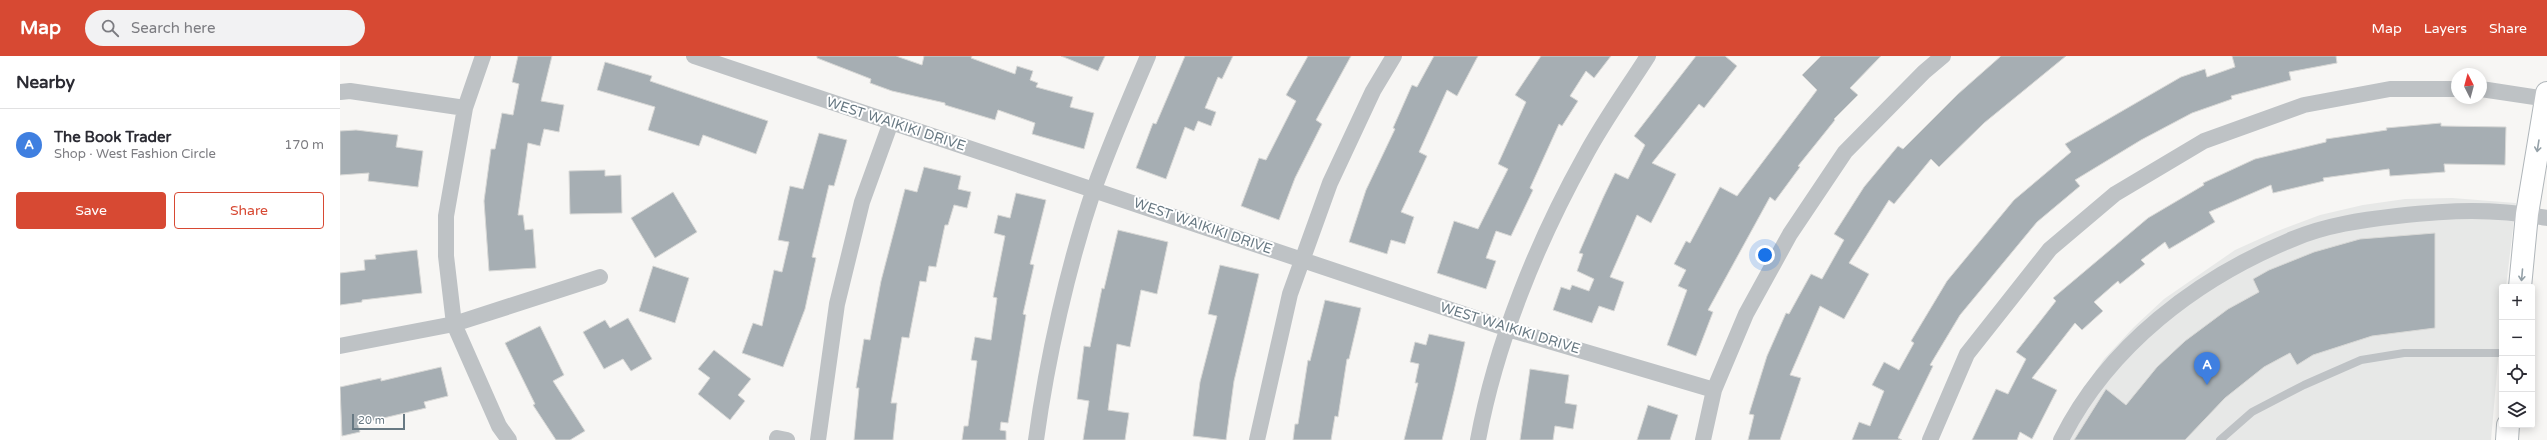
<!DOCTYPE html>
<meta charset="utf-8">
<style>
body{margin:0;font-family:"Varela Round",sans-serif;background:#f2f2f3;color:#2b2b33}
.controls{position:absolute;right:12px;bottom:12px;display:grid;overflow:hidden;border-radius:4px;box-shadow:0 2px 10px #0003}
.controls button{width:36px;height:36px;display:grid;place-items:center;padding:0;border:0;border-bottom:1px solid #e1e1e2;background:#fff;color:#2b2b33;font:20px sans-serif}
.compass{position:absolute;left:2111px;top:12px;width:36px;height:36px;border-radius:50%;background:#fff;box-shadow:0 2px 10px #0003;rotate:354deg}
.scale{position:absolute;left:12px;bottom:10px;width:53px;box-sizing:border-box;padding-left:4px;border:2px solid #687983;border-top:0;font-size:11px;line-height:14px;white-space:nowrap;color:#687983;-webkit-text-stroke:3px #fff;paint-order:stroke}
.you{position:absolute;left:1425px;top:199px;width:14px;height:14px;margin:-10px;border:3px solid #fff;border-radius:50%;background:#1a73e8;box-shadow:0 0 0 6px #1a73e833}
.badge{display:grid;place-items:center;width:26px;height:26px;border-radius:50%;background:#d74933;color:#fff;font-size:13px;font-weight:700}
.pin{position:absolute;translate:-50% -33px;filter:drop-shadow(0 1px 2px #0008)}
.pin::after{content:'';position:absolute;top:21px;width:14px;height:12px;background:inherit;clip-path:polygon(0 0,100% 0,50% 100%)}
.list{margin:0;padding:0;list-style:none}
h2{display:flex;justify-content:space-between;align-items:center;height:52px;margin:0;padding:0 16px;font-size:17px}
h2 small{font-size:13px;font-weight:400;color:#7c7c81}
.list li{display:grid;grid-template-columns:26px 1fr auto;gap:12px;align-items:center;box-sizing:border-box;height:72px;padding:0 16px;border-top:1px solid #e1e1e2}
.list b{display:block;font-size:15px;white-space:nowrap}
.list p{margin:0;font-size:13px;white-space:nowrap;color:#7c7c81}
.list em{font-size:13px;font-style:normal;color:#7c7c81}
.actions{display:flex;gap:8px;padding:12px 16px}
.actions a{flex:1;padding:9px 0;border:1px solid #d74933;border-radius:4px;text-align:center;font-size:14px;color:#d74933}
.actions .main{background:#d74933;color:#fff}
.icon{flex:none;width:22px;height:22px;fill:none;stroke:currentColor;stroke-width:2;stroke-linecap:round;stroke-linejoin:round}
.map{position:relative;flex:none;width:2207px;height:384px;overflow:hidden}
header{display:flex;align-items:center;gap:24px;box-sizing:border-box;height:56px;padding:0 20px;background:#d74933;color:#fff}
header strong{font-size:19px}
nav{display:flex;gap:22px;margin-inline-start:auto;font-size:14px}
.search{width:280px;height:36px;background:#f2f2f3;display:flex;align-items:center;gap:10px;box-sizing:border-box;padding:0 14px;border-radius:22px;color:#7c7c81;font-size:15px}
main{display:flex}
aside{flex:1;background:#fff}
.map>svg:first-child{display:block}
.built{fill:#e7e8e7}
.building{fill:#a6aeb3;stroke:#d8d8d6}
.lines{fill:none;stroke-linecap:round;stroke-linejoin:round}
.secondary-casing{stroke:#b0b6ba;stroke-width:24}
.lane{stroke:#bec2c5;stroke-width:8}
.street{stroke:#bec2c5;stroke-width:16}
.secondary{stroke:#fff;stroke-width:22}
.oneway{stroke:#95a1a8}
.labels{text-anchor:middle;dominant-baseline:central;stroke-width:4;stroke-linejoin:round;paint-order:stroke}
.street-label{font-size:14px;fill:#687983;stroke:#fff}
</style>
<header>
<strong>Map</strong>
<div class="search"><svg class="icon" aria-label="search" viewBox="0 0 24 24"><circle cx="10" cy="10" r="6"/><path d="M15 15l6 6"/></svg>Search here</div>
<nav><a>Map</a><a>Layers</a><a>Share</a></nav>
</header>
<main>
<aside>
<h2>Nearby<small></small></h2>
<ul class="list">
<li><span class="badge" style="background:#3f7fe0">A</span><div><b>The Book Trader</b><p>Shop · West Fashion Circle</p></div><em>170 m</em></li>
</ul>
<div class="actions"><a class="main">Save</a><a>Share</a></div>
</aside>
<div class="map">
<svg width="2207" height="384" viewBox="0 0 2207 384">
<rect width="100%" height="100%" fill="#f7f6f4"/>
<path class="built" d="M2112 142 2176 147 2166 231H2162V259L2151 384H1713L1733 348 1764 303 1794 271 1824 243 1895 194 1935 176 1980 159 2023 149 2065 143Z"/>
<path class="building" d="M178 0H212L201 45 224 49 219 76 204 73 200 90 188 87 178 159H183L185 174 193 173 196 212 149 215 144 145 151 93H155L162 57 173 59 179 28 172 26Z
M477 0H556L582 9 584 0H632L631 2 675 18 677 10 693 15 690 24 698 27 696 31 733 41 730 51 754 57 744 93 692 78 695 67 658 54 655 64 605 49V47L552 35 530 27 531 23 477 2Z
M721 0H765L758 15Z
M845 0H893L882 23 878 21 865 52 876 56 871 70 858 65 854 75 845 71 826 123 796 112 813 67 816 68Z
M968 0H1011L976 64 982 68 955 122 939 164 901 150 919 102 926 104 956 45 946 39Z
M1094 0H1138L1117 40 1107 34 1079 96 1087 100 1061 156 1074 161 1065 188 1051 184 1047 198 1009 186 1026 134 1055 73 1053 72 1072 29 1077 31Z
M1201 0H1271L1254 22 1246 15 1230 40 1238 45 1222 70 1219 68 1190 132 1193 134 1171 180 1156 175 1146 202 1156 205 1146 233 1097 217 1114 165 1138 173 1168 113 1158 108 1186 46 1175 39Z
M1356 0H1385L1397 10 1364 52 1359 48 1312 107 1336 118 1311 167 1297 159 1270 221 1284 226 1274 255 1259 250 1252 267 1213 254 1221 231 1230 234 1232 229 1249 235 1254 223 1237 215 1243 198 1239 197 1263 142 1275 117 1288 123 1305 89 1294 80Z
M1481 0H1541L1510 32 1518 39 1494 63 1495 64 1458 110 1460 111 1435 145 1430 141 1368 254 1373 256 1356 300 1327 289 1347 234 1338 230 1346 214 1334 208 1346 185 1350 187 1380 131 1397 140 1477 34 1462 19Z
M1661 0H1726L1644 67 1599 111 1591 103 1554 148 1549 144 1509 207 1529 218 1504 263 1480 250 1450 319 1461 322 1440 384H1408L1414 359 1409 358 1427 300 1446 257 1449 258 1471 218 1482 223 1504 184 1494 178 1524 131 1558 90 1563 93 1618 38Z
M1892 0H1996L1997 7 1949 16 1951 24 1891 40 1892 43 1852 57 1801 84 1735 124 1740 130 1697 166 1620 259 1590 309 1593 310 1558 382 1562 384H1512L1519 366 1530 370 1544 335 1532 329 1544 306 1559 314 1574 287 1571 285 1607 225 1674 144 1731 96 1725 88 1841 21 1865 13 1867 21 1895 11Z
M265 6 312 20 310 25 428 65 416 98 363 79 359 90 308 74 315 51 257 34Z
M2101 67V70L2166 71 2165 109 2104 108 2105 116 2050 120 2049 113 1983 122 1984 125 1933 137 1931 129 1869 156 1875 166 1829 193 1825 186 1801 204 1805 208 1780 228 1778 225 1754 246 1763 255 1742 274 1735 267 1692 322 1717 334 1692 383 1680 376 1677 384H1632L1656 333 1668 338 1686 303 1676 296 1716 245 1713 242 1808 162 1864 129 1863 127 1915 103 1986 86V83L2047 74 2046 72Z
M16 74 58 79 56 91 83 95 78 131 28 125 29 117 0 119V75Z
M479 77 507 84 494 130 489 129 472 201 476 202 465 253 443 311 402 297 413 267 422 270 434 214 442 216 449 186 438 184 450 130 463 133Z
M584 111 621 120 618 133 631 136 627 152 614 149 608 169H605L596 211 589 210 586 226 580 225 569 282 562 281 551 347H557L553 384H514L519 332H516L524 283 530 284 541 225 565 133 577 136Z
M265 114V120L281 119 282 157 230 158 229 115Z
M333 136 357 176 315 202 291 162Z
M676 137 706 144 690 208 694 209 683 258 686 259 668 367 661 366 660 374 666 375V384H622L624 370H628L637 305 631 304 635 281 651 284 657 242 653 241 665 180 654 177 658 159 670 162Z
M778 174 828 186 817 238 801 234 790 291 777 288 768 354 789 357 785 384H743L749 345 737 343 744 290 750 291 762 232 764 233Z
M2095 177V272L2032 280 1973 299 1957 309 1950 297 1924 311 1885 342 1845 384H1734L1766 333 1786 349 1817 311 1845 285 1888 253 1919 236 1913 223 1929 214 1974 196 2020 183Z
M77 194 82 237 22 244V246L0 249V217L25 214 24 204 36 203 35 199Z
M880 209 919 218 894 325 886 384 853 380 860 326 877 260 868 258Z
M313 210 349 222 335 267 299 255Z
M985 244 1021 252 1009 303H1007L998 361 995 360 991 384H953L955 368H958L968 304 970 305Z
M288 262 312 303 291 315 283 303 264 313 243 276 265 264 270 272Z
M200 270 224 319 213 325 245 375 230 384H216L193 349 195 348 165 287Z
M1089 278 1125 286 1114 335 1102 384H1064L1078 327H1075L1079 308 1070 306 1075 286 1086 289Z
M374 294 411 323 398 339 405 345 390 364 358 338 370 322 358 313Z
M101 311 108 340 84 346 86 352 18 368 20 376 2 380 0 331 41 322V325Z
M1190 313 1229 319 1225 347 1237 349 1233 373 1215 370 1213 384H1180Z
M1308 349 1338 359 1330 384H1297Z"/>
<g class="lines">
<g class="secondary-casing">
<path id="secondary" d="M2180 231 2187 158 2207 37
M2167 384 2168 369"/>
</g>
<path class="lane" d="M1880 384 1912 356 1964 329 2021 304 2064 297H2162"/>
<path class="street" d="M143 0 125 52 106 160V200L114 268 159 370 169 384
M354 0 1168 273 1374 334
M2141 33 2207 43
M0 36 10 35 125 52
M0 290 114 268 260 221
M437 382 447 384
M478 384 497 248 522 146 551 66
M696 384C707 303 728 210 754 133 770 88 789 44 808 0
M917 384 950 238 990 127 1033 35 1054 0
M1138 384C1156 287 1197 186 1245 100 1263 66 1287 33 1308 0
M1363 384 1374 334 1406 258 1450 178 1505 96 1584 16 1603 0
M1590 384 1627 298 1710 193 1775 138 1864 85 1964 49 2050 33H2117
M1721 384C1768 290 1857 222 1953 183 1986 169 2022 164 2057 160 2111 154 2153 152 2207 162"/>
<use href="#secondary" class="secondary"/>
</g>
<defs><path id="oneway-shaft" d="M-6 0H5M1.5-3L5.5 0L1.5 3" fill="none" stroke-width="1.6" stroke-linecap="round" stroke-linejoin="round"/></defs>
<g class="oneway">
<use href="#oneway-shaft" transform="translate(2198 90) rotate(99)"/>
<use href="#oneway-shaft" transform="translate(2182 219) rotate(95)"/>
</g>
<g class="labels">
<g class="street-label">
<text transform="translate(556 68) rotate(18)">WEST WAIKIKI DRIVE</text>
<text transform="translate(863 170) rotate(19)">WEST WAIKIKI DRIVE</text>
<text transform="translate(1170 272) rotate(17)">WEST WAIKIKI DRIVE</text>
</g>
</g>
</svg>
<div class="controls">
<button>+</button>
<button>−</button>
<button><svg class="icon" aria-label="locate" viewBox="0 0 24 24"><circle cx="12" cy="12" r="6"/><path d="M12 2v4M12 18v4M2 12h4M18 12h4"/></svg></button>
<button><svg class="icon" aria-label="layers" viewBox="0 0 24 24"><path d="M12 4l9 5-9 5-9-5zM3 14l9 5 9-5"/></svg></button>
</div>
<svg class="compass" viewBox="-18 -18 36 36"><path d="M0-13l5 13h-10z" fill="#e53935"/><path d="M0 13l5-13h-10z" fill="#7c7c81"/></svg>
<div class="scale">20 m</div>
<div class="you"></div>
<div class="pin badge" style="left:1867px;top:329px;background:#3f7fe0">A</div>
</div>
</main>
